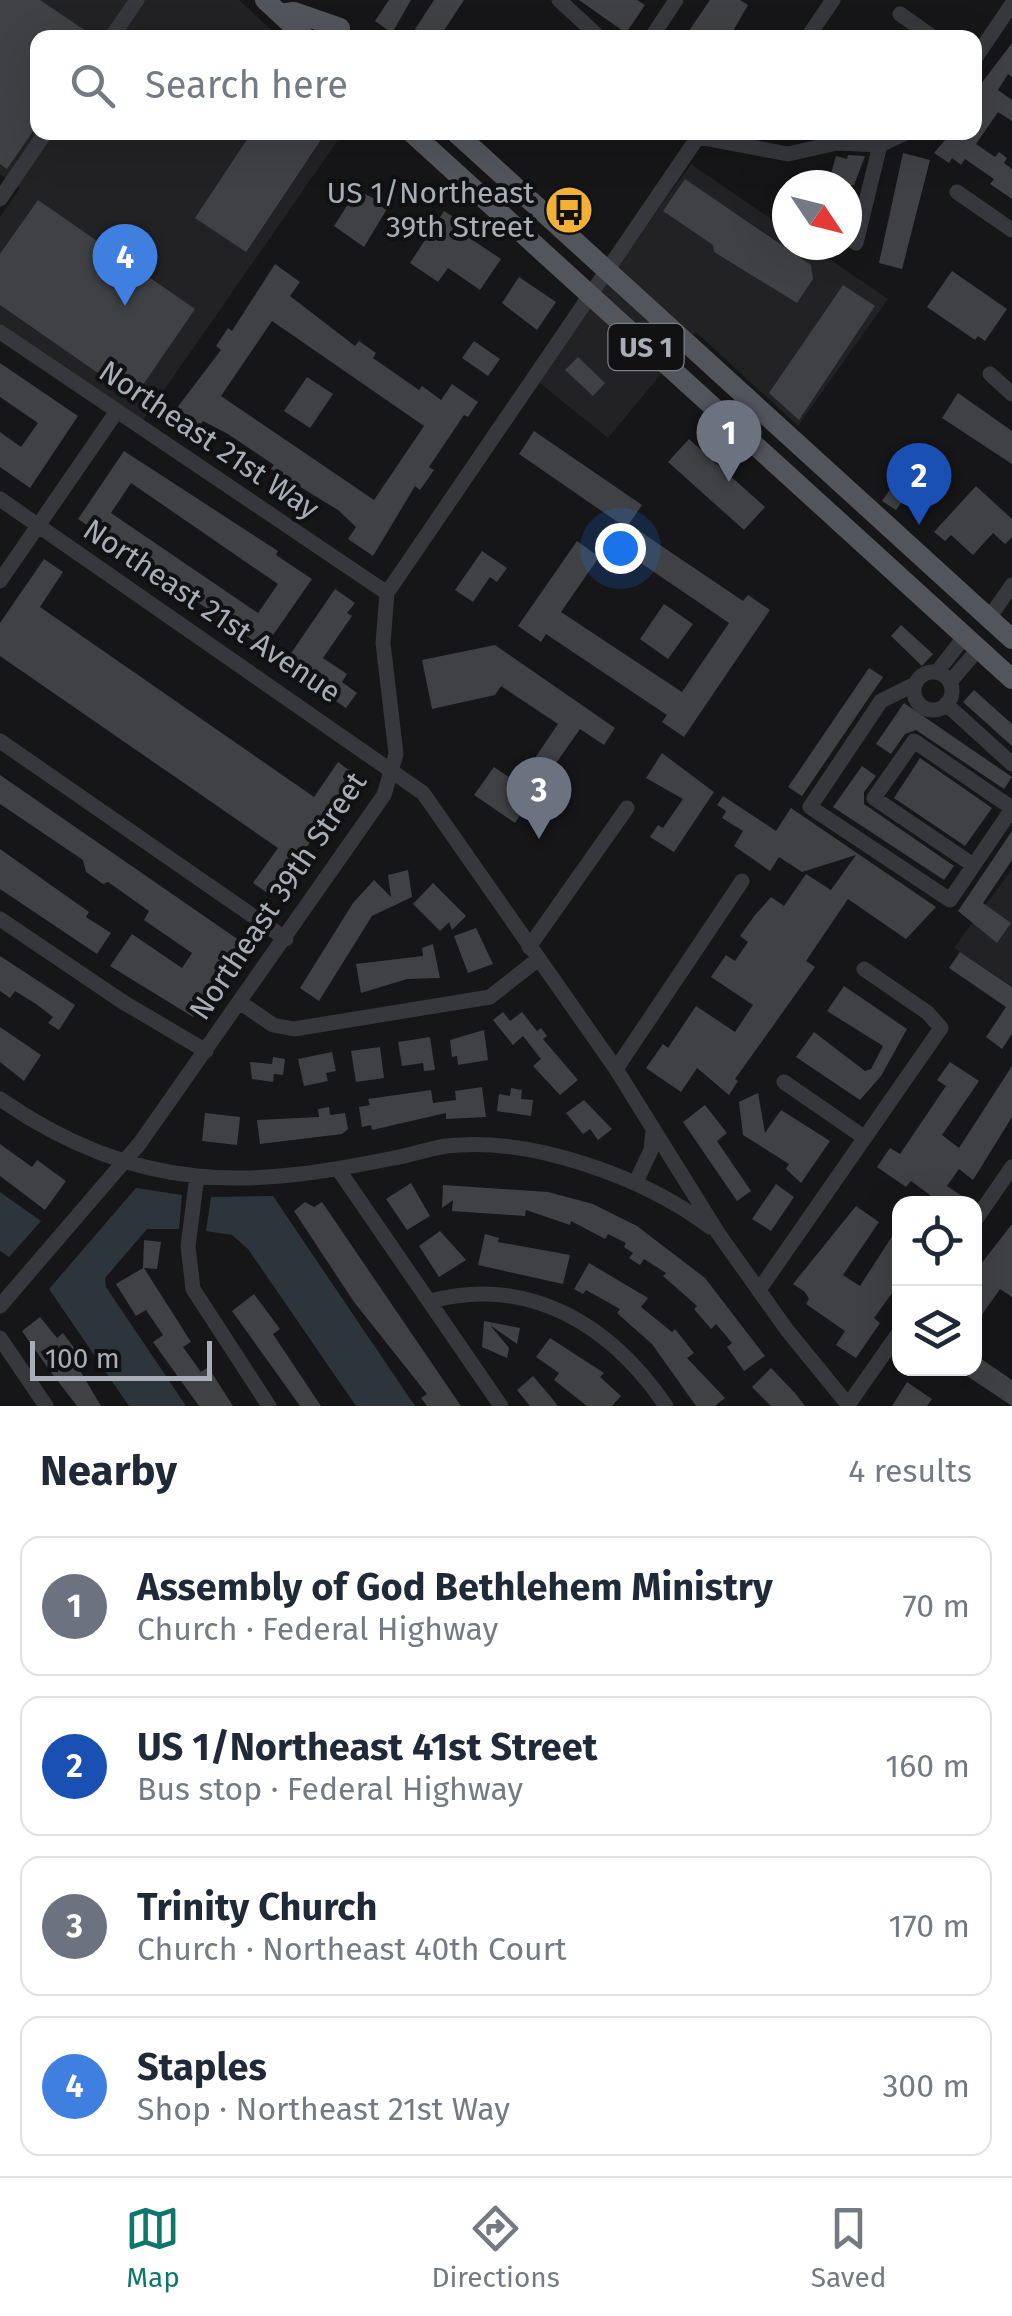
<!DOCTYPE html>
<meta charset="utf-8">
<style>
body{margin:0;font-family:"Fira Sans",sans-serif;background:#f2f2f3;color:#1f2937}
.controls{position:absolute;right:30px;bottom:30px;display:grid;overflow:hidden;border-radius:20px;box-shadow:0 10px 40px #0002}
.controls button{width:90px;height:90px;display:grid;place-items:center;padding:0;border:0;border-bottom:2px solid #e0e1e3;background:#fff;color:#1f2937;font:50px sans-serif}
.compass{position:absolute;left:772px;top:170px;width:90px;height:90px;border-radius:50%;background:#fff;box-shadow:0 10px 40px #0002;rotate:125deg}
.scale{position:absolute;left:30px;bottom:25px;width:182px;box-sizing:border-box;padding-left:10px;border:5px solid #a8adb8;border-top:0;font-size:28px;line-height:35px;white-space:nowrap;color:#a8adb8;-webkit-text-stroke:8px #111113;paint-order:stroke}
.you{position:absolute;left:620px;top:548px;width:35px;height:35px;margin:-25px;border:8px solid #fff;border-radius:50%;background:#1a73e8;box-shadow:0 0 0 15px #1a73e833}
.badge{display:grid;place-items:center;width:65px;height:65px;border-radius:50%;background:#0f766e;color:#fff;font-size:32px;font-weight:700}
.pin{position:absolute;translate:-50% -82px;filter:drop-shadow(0 2px 5px #0008)}
.pin::after{content:'';position:absolute;top:52px;width:35px;height:30px;background:inherit;clip-path:polygon(0 0,100% 0,50% 100%)}
.list{margin:0;padding:0;list-style:none}
h2{display:flex;justify-content:space-between;align-items:center;height:130px;margin:0;padding:0 40px;font-size:42px}
h2 small{font-size:32px;font-weight:400;color:#747a83}
.list li{display:grid;grid-template-columns:65px 1fr auto;gap:30px;align-items:center;box-sizing:border-box;height:140px;margin:0 20px 20px;padding:0 20px;border:2px solid #e0e1e3;border-radius:20px}
.list b{display:block;font-size:38px;white-space:nowrap}
.list p{margin:0;font-size:32px;white-space:nowrap;color:#747a83}
.list em{font-size:32px;font-style:normal;color:#747a83}
.icon{flex:none;width:55px;height:55px;fill:none;stroke:currentColor;stroke-width:2;stroke-linecap:round;stroke-linejoin:round}
.map{position:relative;flex:none;width:1012px;height:1406px;overflow:hidden}
.search{position:absolute;background:#fff;box-shadow:0 10px 40px #0002;left:30px;right:30px;top:30px;height:110px;display:flex;align-items:center;gap:25px;box-sizing:border-box;padding:0 35px;border-radius:20px;color:#747a83;font-size:38px}
.sheet{height:770px;background:#fff}
nav{display:flex;justify-content:space-around;align-items:center;box-sizing:border-box;height:140px;border-top:2px solid #e0e1e3;background:#fff;font-size:28px;color:#747a83}
nav a{display:grid;justify-items:center;gap:5px}
nav .on{color:#0f766e}
.map>svg:first-child{display:block}
.built{fill:#222225}
.water{fill:#2c353c}
.building{fill:#404145;fill-rule:evenodd}
.lines{fill:none;stroke-linecap:round;stroke-linejoin:round}
.minor{stroke:#37383d;stroke-width:15}
.major{stroke:#53555c;stroke-width:20}
.labels{text-anchor:middle;dominant-baseline:central;stroke-width:8;stroke-linejoin:round;paint-order:stroke}
.shield{fill:#111113;stroke:#7b7e86;stroke-width:2.5}
.shield-label{font-size:28px;font-weight:bold;fill:#a8adb8}
.poi-label{font-size:30px;fill:#a8adb8;stroke:#111113;text-anchor:end}
.street-label{font-size:30px;fill:#a8adb8;stroke:#111113}
</style>
<div class="map">
<svg width="1012" height="1406" viewBox="0 0 1012 1406">
<rect width="100%" height="100%" fill="#161618"/>
<path class="built" d="M0 0H239L279 37 38 38V132L343 133 141 423 0 324V217L20 188 0 174Z
M691 164 787 230V245H809L888 299 798 426 696 332 608 438 536 380Z
M1012 869V986L954 948Z"/>
<path class="water" d="M136 1188 182 1195 179 1229H147L105 1278 106 1287 186 1406H129L49 1289Z
M0 1192 41 1221 9 1257 0 1251Z
M273 1196 415 1406H356L248 1249 232 1235 206 1231 211 1197Z"/>
<path class="building" d="M0 0H40L86 31 82 38H38V124L7 169 0 164Z
M389 0H411L392 33 375 21Z
M434 0H464L439 38H417L412 34Z
M579 0H637L645 5 626 33Z
M710 0H740L748 5 729 38H684Z
M1012 43V77L1008 74 998 90 1012 100V121L998 112 976 144 995 157 999 152 1007 158 1004 163 1012 169V199L990 184 994 179 965 159 961 165 952 158 949 163 934 153 952 132H974V93Z
M252 132H313L322 138 246 252 195 218Z
M903 153 930 160 902 269 879 263Z
M848 155 865 156 854 185H828L836 156 847 159Z
M685 179 811 265 813 279 797 303 714 252 713 245 663 211Z
M357 190 377 200 385 199 387 209 364 247 334 226Z
M38 200 195 309 134 398 0 305V254Z
M444 211 473 229 468 237 501 259 480 290 448 268 438 282 410 263Z
M275 264 300 282 290 296 355 346 359 341 376 353 373 358 419 390 422 386 441 400 452 384 478 402 468 417 464 415 429 467 434 470 420 490 415 486 373 556 348 539 356 527 338 510 271 469 274 465 228 434 203 421 194 434 170 417 221 350 216 346 228 328 232 331ZM272 321 424 426 374 500 221 396Z
M952 271 1007 309 985 341 978 336 975 340 927 307Z
M519 277 556 302 537 330 502 303Z
M843 285 875 306 799 420 769 393Z
M474 341 500 359 488 376 462 358Z
M578 357 605 383 593 396 565 370Z
M0 363 78 416 30 488 0 467V432L21 447 38 423 0 397Z
M307 377 333 394 310 428 284 411Z
M958 393 1012 431V464L942 418Z
M534 431 642 505 629 524 743 601 748 595 770 610 684 737 662 722 667 715 546 634 541 642 518 626 577 541 599 557 561 612 682 692 729 623 610 542 622 525 519 454Z
M689 439 765 507 744 530 668 462Z
M124 451 278 551 276 555 312 579 264 648 78 519ZM131 483 278 584 258 613 111 513Z
M907 465 921 475 896 510 882 501Z
M976 486 1012 519V537L1005 544 993 533 973 555 951 535 945 541 934 532Z
M482 551 507 568 497 582 490 577 473 602 455 590Z
M44 559 63 572 40 607 314 797 338 762 357 776 272 896 253 883 278 848 0 656V623Z
M335 589 355 603 347 613 352 616 323 658 347 674 342 682 357 693 346 708 283 665Z
M664 604 693 624 668 659 640 639Z
M901 625 933 654 922 666 891 636Z
M495 645 615 728 604 745 580 729 552 769 568 779 561 798 550 789 535 811 527 805 515 823 474 795 494 767 518 783 558 724 501 686 495 695 432 709 422 660Z
M869 668 883 677 802 796 788 787Z
M974 690 1012 724V746L963 702Z
M904 703 1012 777 1004 789 916 730 905 734 891 754 876 744Z
M662 753 714 792 674 852 650 837 658 825 663 828 683 799 646 778Z
M920 758 992 808 965 846 894 798Z
M862 766 876 776 864 792V804L954 866 944 880 833 807Z
M0 775 246 945 193 1017 110 966 132 934 182 968 192 953 144 920 149 911 108 882 103 884 86 872 83 860 0 804Z
M723 796 776 831 791 808 936 907 906 939 848 899 806 961 815 967 735 1079 738 1081 729 1095 697 1068 681 1092 646 1068 663 1044 668 1048 696 1006 735 1032 753 1005 711 977 726 955 735 961 748 942 740 936 755 915 771 897 784 906 806 874 831 890 856 855 802 872 779 857 770 871 734 846 743 831 722 818 726 811 717 805Z
M1012 831V860L983 903 1011 923 997 943 958 911Z
M0 849 89 912 86 917 111 933 97 954 0 889Z
M408 870 412 897 372 916 319 1001 300 988 353 903 374 880 391 897 388 875Z
M433 883 466 916 452 930 449 922 440 931 413 904Z
M476 928 493 964 468 973 454 936Z
M433 944 440 978 407 979 361 993 356 964 423 956 422 948Z
M960 952 1012 987V1034L1002 1049 986 1037 1006 1007 949 968Z
M0 956 75 1005 59 1030 48 1023 53 1017 36 1004 15 991 10 998 0 991Z
M844 986 907 1029 881 1076 860 1100 796 1057 814 1032 865 1071 871 1069 883 1046 827 1011Z
M503 1012 510 1021 522 1012 537 1031 541 1028 547 1036 543 1039 578 1080 560 1095 533 1066 541 1059 523 1036 513 1045 493 1020Z
M0 1027 41 1055 24 1081 0 1062Z
M484 1030 488 1060 458 1065 457 1056 452 1057 450 1040Z
M430 1037 435 1070 424 1071 423 1063 402 1066 398 1042Z
M380 1047 384 1078 356 1082 351 1051Z
M332 1052 336 1071 326 1073 328 1081 304 1086 298 1059Z
M273 1057 285 1059 283 1075 274 1074 273 1082 252 1079 250 1062 272 1064Z
M950 1062 979 1081 942 1135 959 1148 1012 1066V1117L973 1180 959 1169 947 1186 962 1196 957 1204H942L911 1181 906 1187 877 1167 890 1148 900 1154 946 1086 937 1080Z
M482 1087 486 1117 446 1119V1113L372 1130 371 1125 362 1127 359 1107 370 1105 368 1099 431 1090 433 1103 456 1100 455 1091Z
M511 1088 522 1090 521 1099 533 1100 531 1116 497 1111 499 1094 510 1096Z
M758 1093 765 1133 781 1110 830 1141 801 1183 786 1169 789 1164 743 1135 739 1102Z
M584 1100 612 1129 598 1140 590 1129 583 1134 566 1113Z
M705 1105 727 1133 717 1141 751 1191 737 1201 683 1122Z
M329 1107 330 1115 345 1113 348 1129 342 1134 260 1144 257 1120 319 1117 318 1109Z
M205 1113 240 1117 237 1145 202 1141Z
M0 1144 32 1167 37 1160 66 1181 45 1210 0 1176Z
M411 1183 430 1216 407 1230 386 1199Z
M776 1184 794 1197 771 1231 752 1219Z
M443 1185 548 1192 593 1204 637 1226 705 1278 765 1356 744 1371 727 1347 732 1343 716 1324 711 1329 694 1309 697 1306 663 1276 666 1273 644 1259 640 1265 629 1258 633 1253 624 1247 626 1243 608 1234 605 1239 571 1221 570 1225 526 1210 525 1216 452 1211 453 1200 442 1208Z
M305 1202 314 1207 322 1202 461 1406H427L421 1398 427 1394 354 1302 294 1211Z
M856 1206 879 1222 843 1275 860 1286 900 1224V1282L874 1318 880 1323 856 1358 836 1345 845 1331 806 1304 809 1299 805 1292 793 1284Z
M1012 1224V1297L1000 1289 974 1326V1273Z
M440 1231 466 1260 439 1277 419 1246Z
M485 1234 499 1238 498 1242 570 1255 563 1284 478 1265Z
M144 1240 161 1242 157 1269 144 1268 191 1342 183 1347 201 1372 208 1367 233 1406H199L153 1342 163 1335 146 1310 136 1316 116 1284 143 1268Z
M589 1263 648 1298 641 1307 672 1332 675 1329 694 1353 687 1358 725 1398 715 1406H696L652 1344 617 1313 620 1309 586 1290 583 1294 574 1289Z
M254 1294 280 1329 273 1334 321 1406H300L232 1311Z
M40 1317 57 1338 63 1333 86 1364 79 1369 101 1406H77L50 1371 22 1331Z
M484 1321 520 1328 517 1344 490 1325 509 1348 507 1358 482 1347Z
M550 1338 604 1373 600 1377 621 1396 612 1406H587L554 1380 559 1373 536 1357Z
M974 1354 1012 1380V1406L955 1368H974Z
M771 1368 795 1393 805 1406H771L752 1387Z
M533 1376 550 1396 558 1406H530L517 1390Z
M907 1382 932 1399 927 1406H892Z"/>
<g class="lines">
<path class="minor" d="M559 0 600 38
M900 14 934 38
M111 38 137 0
M651 38 676 0
M807 38 833 0
M974 60 1012 4
M698 137 788 154 837 143 880 145 908 132
M957 192 1012 230
M0 199 46 132
M856 243 880 145
M0 332 387 593
M990 374 1012 394
M0 499 423 793 616 1069 718 1233 787 1330 849 1406
M0 581 117 411
M989 618 1012 585
M914 691a19 19 0 1 1 38 0a19 19 0 1 1-38 0Z
M937 672 965 636
M950 682 979 648
M915 684 881 701 810 807 950 900 1012 809
M946 704 1012 764
M0 741 286 939
M973 865 874 798 914 741 1012 808
M0 919 123 1002 206 1051
M529 947 627 808
M241 1003 273 1025 294 1029 490 997 537 960
M616 1069 742 881
M784 1082 865 1138
M0 1099C59 1140 124 1169 197 1176 262 1183 330 1171 394 1158 411 1155 428 1149 446 1146 530 1136 644 1177 710 1227
M338 1169 501 1406
M197 1176 188 1246 193 1289 269 1406
M636 1182 651 1150 653 1130
M974 1222 1012 1167
M759 1290 941 1028 928 1013 864 969
M431 1301C530 1275 611 1325 666 1406
M0 1306 140 1143 384 795 396 754 383 643 387 593 698 137
M0 1338 46 1406
M848 1405 900 1331"/>
<path class="major" d="M265 0 306 38
M280 14 294 12 340 28
M411 132 1012 679
M455 132 1012 639"/>
</g>
<defs>
<g id="bus-disc" transform="scale(2.5)"><circle r="9.5" fill="#f2b134" stroke="#111113"/><path d="M-5-6H5V4H4V6H2V4H-2V6H-4V4H-5ZM-3.5-4V0h7V-4ZM-3.5 1.2v1.5H-2V1.2ZM2 1.2v1.5H3.5V1.2Z" fill="#111"/></g>
</defs>
<g fill-rule="evenodd">
<use href="#bus-disc" x="569" y="210"/>
</g>
<g class="labels">
<rect class="shield" x="608.5" y="324" width="75" height="46" rx="8"/>
<g class="shield-label">
<text x="646" y="347">US 1</text>
</g>
<g class="poi-label">
<text x="534" y="193">US 1/Northeast<tspan x="534" dy="34">39th Street</tspan></text>
</g>
<g class="street-label">
<text transform="translate(209 440) rotate(34)">Northeast 21st Way</text>
<text transform="translate(212 611) rotate(34)">Northeast 21st Avenue</text>
<text transform="translate(278 896) rotate(-56)">Northeast 39th Street</text>
</g>
</g>
</svg>
<div class="controls">
<button><svg class="icon" aria-label="locate" viewBox="0 0 24 24"><circle cx="12" cy="12" r="6"/><path d="M12 2v4M12 18v4M2 12h4M18 12h4"/></svg></button>
<button><svg class="icon" aria-label="layers" viewBox="0 0 24 24"><path d="M12 4l9 5-9 5-9-5zM3 14l9 5 9-5"/></svg></button>
</div>
<svg class="compass" viewBox="-18 -18 36 36"><path d="M0-13l5 13h-10z" fill="#e53935"/><path d="M0 13l5-13h-10z" fill="#747a83"/></svg>
<div class="scale">100 m</div>
<div class="you"></div>
<div class="pin badge" style="left:729px;top:482px;background:#6b7280">1</div>
<div class="pin badge" style="left:919px;top:525px;background:#1a4fb4">2</div>
<div class="pin badge" style="left:539px;top:839px;background:#6b7280">3</div>
<div class="pin badge" style="left:125px;top:306px;background:#3f7fe0">4</div>
<div class="search"><svg class="icon" aria-label="search" viewBox="0 0 24 24"><circle cx="10" cy="10" r="6"/><path d="M15 15l6 6"/></svg>Search here</div>
</div>
<section class="sheet">
<h2>Nearby<small>4 results</small></h2>
<ul class="list">
<li><span class="badge" style="background:#6b7280">1</span><div><b>Assembly of God Bethlehem Ministry</b><p>Church · Federal Highway</p></div><em>70 m</em></li>
<li><span class="badge" style="background:#1a4fb4">2</span><div><b>US 1/Northeast 41st Street</b><p>Bus stop · Federal Highway</p></div><em>160 m</em></li>
<li><span class="badge" style="background:#6b7280">3</span><div><b>Trinity Church</b><p>Church · Northeast 40th Court</p></div><em>170 m</em></li>
<li><span class="badge" style="background:#3f7fe0">4</span><div><b>Staples</b><p>Shop · Northeast 21st Way</p></div><em>300 m</em></li>
</ul>
</section>
<nav>
<a class="on"><svg class="icon" aria-label="map" viewBox="0 0 24 24"><path d="M3 6l6-2 6 2 6-2v14l-6 2-6-2-6 2zM9 4v14M15 6v14"/></svg>Map</a>
<a><svg class="icon" aria-label="directions" viewBox="0 0 24 24"><path d="M12 3l9 9-9 9-9-9zM9 14v-3h6M13 9l2 2-2 2"/></svg>Directions</a>
<a><svg class="icon" aria-label="saved" viewBox="0 0 24 24"><path d="M7 4h10v16l-5-4-5 4z"/></svg>Saved</a>
</nav>
